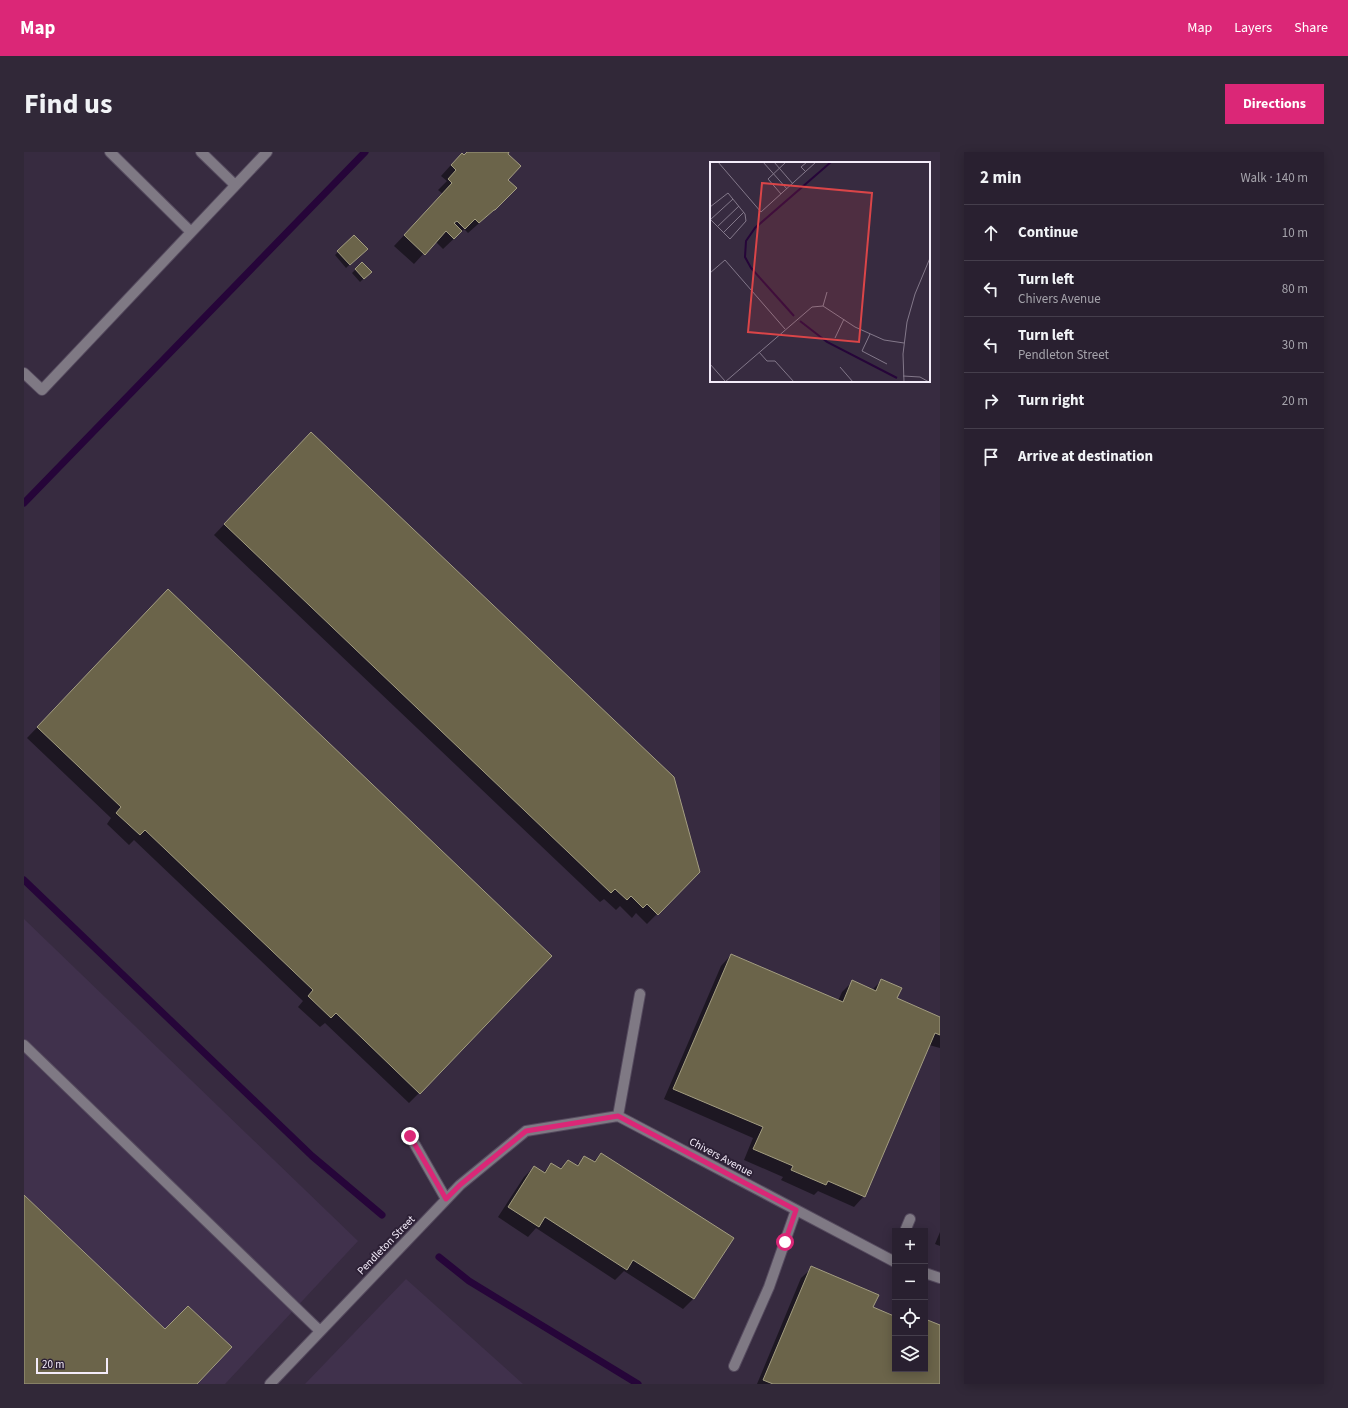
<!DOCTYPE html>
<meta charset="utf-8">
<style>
body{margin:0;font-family:"Source Sans 3",sans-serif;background:#312838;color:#f1f3f6}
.controls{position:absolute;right:12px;bottom:12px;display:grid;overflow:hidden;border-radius:0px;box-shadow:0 2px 10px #0003}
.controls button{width:36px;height:36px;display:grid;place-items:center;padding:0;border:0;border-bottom:1px solid #453e4c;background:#292030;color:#f1f3f6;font:20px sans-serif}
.scale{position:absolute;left:12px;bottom:10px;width:72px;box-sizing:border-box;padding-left:4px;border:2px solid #f4ecfa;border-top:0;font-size:11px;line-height:14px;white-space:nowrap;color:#f4ecfa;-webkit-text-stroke:3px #2d2136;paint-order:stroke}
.stop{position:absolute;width:12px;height:12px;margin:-9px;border:3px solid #db2777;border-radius:50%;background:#fff}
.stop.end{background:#db2777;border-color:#fff;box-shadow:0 1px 4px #0008}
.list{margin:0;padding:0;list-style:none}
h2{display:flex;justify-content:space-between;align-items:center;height:52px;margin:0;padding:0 16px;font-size:17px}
h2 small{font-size:13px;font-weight:400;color:#a5a3ab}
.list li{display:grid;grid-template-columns:26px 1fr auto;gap:12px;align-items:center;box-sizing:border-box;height:56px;padding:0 16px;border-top:1px solid #453e4c}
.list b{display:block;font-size:15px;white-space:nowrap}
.list p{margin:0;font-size:13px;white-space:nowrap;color:#a5a3ab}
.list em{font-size:13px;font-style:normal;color:#a5a3ab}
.icon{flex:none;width:22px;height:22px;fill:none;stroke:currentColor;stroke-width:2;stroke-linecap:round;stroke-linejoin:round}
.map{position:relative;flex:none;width:916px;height:1232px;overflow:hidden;border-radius:0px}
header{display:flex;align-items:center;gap:24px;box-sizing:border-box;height:56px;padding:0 20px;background:#db2777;color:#fff}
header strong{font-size:19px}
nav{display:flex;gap:22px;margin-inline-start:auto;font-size:14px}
.intro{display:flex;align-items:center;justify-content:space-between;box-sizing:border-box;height:96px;padding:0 24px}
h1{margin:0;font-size:28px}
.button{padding:10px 18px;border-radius:0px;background:#db2777;color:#fff;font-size:14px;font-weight:700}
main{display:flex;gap:24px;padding:0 24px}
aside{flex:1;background:#292030;border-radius:0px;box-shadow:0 2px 10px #0003}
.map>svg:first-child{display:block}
.built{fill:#40314c}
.shadow{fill:#0007}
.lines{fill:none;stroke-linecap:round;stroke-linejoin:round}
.stream{stroke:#260539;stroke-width:7}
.building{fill:#6b644a;stroke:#a39d81}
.minor-casing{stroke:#554a5e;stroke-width:12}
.minor{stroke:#7f7984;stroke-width:10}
.route{stroke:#db2777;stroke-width:5}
.labels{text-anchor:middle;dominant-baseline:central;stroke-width:4;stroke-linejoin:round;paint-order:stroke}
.street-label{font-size:11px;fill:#f4ecfa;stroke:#2d2136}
.inset-river{fill:none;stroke:#260539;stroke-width:2}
.inset-road{fill:none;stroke:#83788a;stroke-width:1}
.view{fill:#da4548;fill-opacity:0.15;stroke:#da4548;stroke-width:2}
.inset-edge{fill:none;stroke:#f4ecfa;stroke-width:2}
</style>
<header>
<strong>Map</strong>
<nav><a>Map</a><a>Layers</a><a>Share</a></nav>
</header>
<div class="intro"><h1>Find us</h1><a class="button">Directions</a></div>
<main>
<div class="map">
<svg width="916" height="1232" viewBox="0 0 916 1232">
<rect width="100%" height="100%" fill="#372b40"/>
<path class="built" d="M0 767 334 1089 201 1232H0Z
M382 1127 499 1232H281Z"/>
<path class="shadow" d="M443 0H484L482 28 470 58 444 81 440 77 419 97 411 89 390 112 370 94 419 42 414 38 423 29 417 24 427 13Z
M330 84 342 97 322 116 311 103Z
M338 111 346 120 336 130 328 121Z
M277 292 674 720 623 772 612 761 608 766 596 754 592 758 580 747 576 750 190 383Z
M134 449 395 941 385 951 301 871 296 875 274 855 279 849 110 688 105 693 83 672 87 666 3 586Z
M707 803 814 849 818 840 828 830 848 838 857 829 872 847 916 866V896L905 893 840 1044 830 1055 794 1039 790 1043 757 1028 759 1025 720 1008 729 986 640 947 697 814Z
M577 1002 708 1086 669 1147 659 1157 600 1119 591 1128 512 1076 504 1085 474 1065 500 1025 510 1015 519 1021 527 1012 535 1017 544 1009 552 1014 561 1005 569 1010Z
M916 1080V1094L911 1092Z
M788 1116 848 1156 867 1164 871 1160V1217H901V1168L916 1175V1232H733L777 1126Z"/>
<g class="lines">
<path class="stream" d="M0 351 341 0
M0 728 288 1004 358 1063
M415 1105 445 1129 614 1232"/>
</g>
<path class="building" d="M443 0H485L484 2 497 14 484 28 493 36 471 58H470L455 71 451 67 441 77 433 69 430 71 438 79 430 87 422 79 401 103 380 83 428 31 424 27 432 18 427 13 438 1 440 3Z
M330 83 344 97 326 113 313 99Z
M338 110 348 120 340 127 331 117Z
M287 280 650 625 676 720 634 763 623 752 619 756 607 744 603 748 591 737 587 741 200 372Z
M144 437 528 804 396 942 312 861 307 866 284 844 289 838 121 678 116 683 92 661 97 655 13 575Z
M707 802 819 850 828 828 852 839 857 827 878 836 873 846 916 865V883L911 881 841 1045 804 1029 802 1033 767 1018 769 1014 729 997 739 975 649 937Z
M577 1001 710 1086 670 1147 609 1108 603 1118 521 1065 515 1075 484 1055 510 1014 521 1021 527 1011 537 1017 544 1008 554 1014 560 1004 571 1010Z
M0 1043 141 1177 164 1154 208 1195 173 1232H0Z
M787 1114 855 1143 849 1155 870 1164 871 1162V1217H901V1167L916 1173V1232H749L739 1228Z"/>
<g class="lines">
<g class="minor-casing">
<path id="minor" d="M86 0 167 80
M177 0 211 33
M0 221 18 238 243 0
M0 893 296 1179
M594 964 616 842
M386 984 422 1047
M881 1079 886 1067
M901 1121 916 1126
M710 1214 745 1135 772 1058
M246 1232 436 1033 502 979 594 964 871 1110"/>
</g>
<use href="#minor" class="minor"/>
</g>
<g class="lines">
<path class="route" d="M386 984 422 1047 436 1033 502 979 594 964 772 1058 761 1090"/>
</g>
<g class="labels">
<g class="street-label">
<text transform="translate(697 1005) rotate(28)">Chivers Avenue</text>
<text transform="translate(362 1093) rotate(-46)">Pendleton Street</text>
</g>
</g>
<g transform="translate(686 10)">
<rect width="220" height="220" fill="#372b40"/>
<path class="inset-river" d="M84 154 41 106 35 95 36 79 45 66 121 0M90 159 117 180 187 216"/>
<path class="inset-road" d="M8 0 51 50 106 0M53 0 77 27M64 0 83 22M96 10 91 5 97 0M71 32 58 17 76 0M0 45 18 31 35 52 36 59 20 77 0 57M0 58 23 37M7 65 29 44M13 71 34 50M0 111 15 98 75 167M113 144 117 130M160 172 152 189 177 202M125 176 134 157M49 190 57 199H65L84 220M0 202 15 219M130 205 143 220M193 214 210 215 219 220M15 220 102 145 113 144 145 165 174 178 194 181M194 220 193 192 197 160 205 132 220 96"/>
<path class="view" d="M52 21 162 31 149 180 38 170Z"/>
<rect width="220" height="220" class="inset-edge"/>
</g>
</svg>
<div class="controls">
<button>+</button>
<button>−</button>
<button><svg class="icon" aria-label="locate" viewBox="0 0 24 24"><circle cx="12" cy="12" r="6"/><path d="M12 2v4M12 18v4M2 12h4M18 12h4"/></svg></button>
<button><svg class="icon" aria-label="layers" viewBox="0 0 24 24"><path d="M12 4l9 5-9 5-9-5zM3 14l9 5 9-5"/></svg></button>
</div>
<div class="scale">20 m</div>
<div class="stop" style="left:761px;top:1090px"></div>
<div class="stop end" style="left:386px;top:984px"></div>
</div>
<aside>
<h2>2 min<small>Walk · 140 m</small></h2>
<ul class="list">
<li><svg class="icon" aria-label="ahead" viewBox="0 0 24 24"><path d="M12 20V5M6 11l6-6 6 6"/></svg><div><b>Continue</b></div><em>10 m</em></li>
<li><svg class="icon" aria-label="left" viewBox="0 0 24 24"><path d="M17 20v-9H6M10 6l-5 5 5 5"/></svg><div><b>Turn left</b><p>Chivers Avenue</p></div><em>80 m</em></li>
<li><svg class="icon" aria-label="left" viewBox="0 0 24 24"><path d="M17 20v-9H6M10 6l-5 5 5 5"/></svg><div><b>Turn left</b><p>Pendleton Street</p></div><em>30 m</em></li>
<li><svg class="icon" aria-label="right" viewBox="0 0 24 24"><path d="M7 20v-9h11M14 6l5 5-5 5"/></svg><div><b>Turn right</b></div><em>20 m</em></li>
<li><svg class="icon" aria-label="arrive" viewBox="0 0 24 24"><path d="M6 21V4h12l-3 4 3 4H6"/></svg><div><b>Arrive at destination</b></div></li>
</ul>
</aside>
</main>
